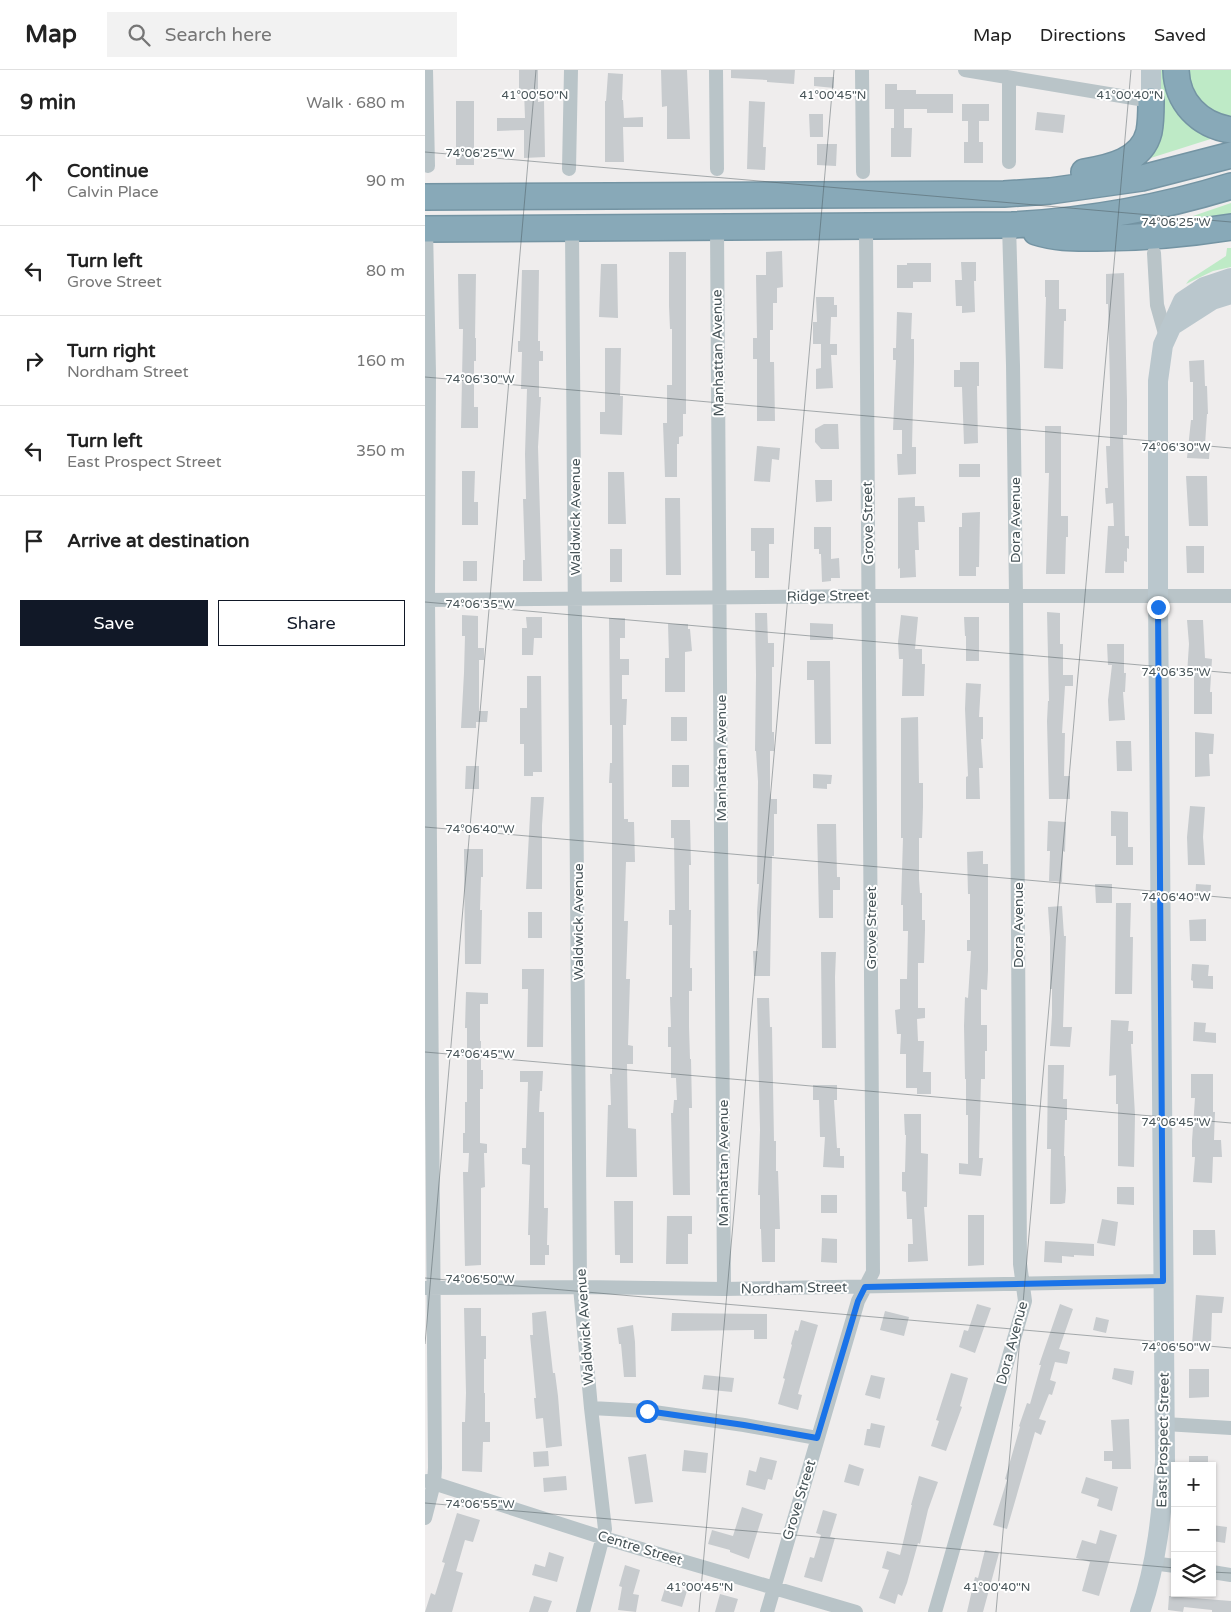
<!DOCTYPE html>
<meta charset="utf-8">
<style>
body{margin:0;font-family:"Varela Round",sans-serif;background:#f2f2f2;color:#222}
.controls{position:absolute;right:15px;bottom:15px;display:grid;overflow:hidden;border-radius:0px;box-shadow:0 1px 4px #0004}
.controls button{width:45px;height:45px;display:grid;place-items:center;padding:0;border:0;border-bottom:1px solid #e0e0e0;background:#fff;color:#222;font:25px sans-serif}
.stop{position:absolute;width:15px;height:15px;margin:-11px;border:4px solid #1a73e8;border-radius:50%;background:#fff}
.stop.end{background:#1a73e8;border-color:#fff;box-shadow:0 1px 5px #0008}
.list{margin:0;padding:0;list-style:none}
h2{display:flex;justify-content:space-between;align-items:center;height:65px;margin:0;padding:0 20px;font-size:21px}
h2 small{font-size:16px;font-weight:400;color:#767676}
.list li{display:grid;grid-template-columns:32px 1fr auto;gap:15px;align-items:center;box-sizing:border-box;height:90px;padding:0 20px;border-top:1px solid #e0e0e0}
.list b{display:block;font-size:19px;white-space:nowrap}
.list p{margin:0;font-size:16px;white-space:nowrap;color:#767676}
.list em{font-size:16px;font-style:normal;color:#767676}
.actions{display:flex;gap:10px;padding:15px 20px}
.actions a{flex:1;padding:11px 0;border:1px solid #111827;border-radius:0px;text-align:center;font-size:18px;color:#111827}
.actions .main{background:#111827;color:#fff}
.icon{flex:none;width:28px;height:28px;fill:none;stroke:currentColor;stroke-width:2;stroke-linecap:round;stroke-linejoin:round}
.map{position:relative;flex:none;width:806px;height:1542px;overflow:hidden}
header{display:flex;align-items:center;gap:30px;box-sizing:border-box;height:70px;padding:0 25px;background:#fff;border-bottom:1px solid #e0e0e0}
header strong{font-size:24px}
nav{display:flex;gap:28px;margin-inline-start:auto;font-size:18px}
.search{width:350px;height:45px;background:#f2f2f2;display:flex;align-items:center;gap:12px;box-sizing:border-box;padding:0 18px;border-radius:0px;color:#767676;font-size:19px}
main{display:flex}
aside{flex:1;background:#fff}
.map>svg:first-child{display:block}
.green{fill:#beeac6}
.building{fill:#c7cbce}
.lines{fill:none;stroke-linecap:round;stroke-linejoin:round}
.highway-casing{stroke:#7494a3;stroke-width:28}
.street{stroke:#b9c4c8;stroke-width:14}
.secondary{stroke:#bac7cd;stroke-width:20}
.highway{stroke:#88a9b8;stroke-width:25}
.route{stroke:#1a73e8;stroke-width:6}
.ticks{fill:none;stroke:#475458;stroke-width:1;stroke-opacity:0.45}
.labels{text-anchor:middle;dominant-baseline:central;stroke-width:4;stroke-linejoin:round;paint-order:stroke}
.street-label{font-size:14px;fill:#475458;stroke:#fff}
.ticks-label{font-size:12px;text-anchor:middle;fill:#475458;stroke:#fff;stroke-width:4;stroke-linejoin:round;paint-order:stroke}
</style>
<header>
<strong>Map</strong>
<div class="search"><svg class="icon" aria-label="search" viewBox="0 0 24 24"><circle cx="10" cy="10" r="6"/><path d="M15 15l6 6"/></svg>Search here</div>
<nav><a>Map</a><a>Directions</a><a>Saved</a></nav>
</header>
<main>
<aside>
<h2>9 min<small>Walk · 680 m</small></h2>
<ul class="list">
<li><svg class="icon" aria-label="ahead" viewBox="0 0 24 24"><path d="M12 20V5M6 11l6-6 6 6"/></svg><div><b>Continue</b><p>Calvin Place</p></div><em>90 m</em></li>
<li><svg class="icon" aria-label="left" viewBox="0 0 24 24"><path d="M17 20v-9H6M10 6l-5 5 5 5"/></svg><div><b>Turn left</b><p>Grove Street</p></div><em>80 m</em></li>
<li><svg class="icon" aria-label="right" viewBox="0 0 24 24"><path d="M7 20v-9h11M14 6l5 5-5 5"/></svg><div><b>Turn right</b><p>Nordham Street</p></div><em>160 m</em></li>
<li><svg class="icon" aria-label="left" viewBox="0 0 24 24"><path d="M17 20v-9H6M10 6l-5 5 5 5"/></svg><div><b>Turn left</b><p>East Prospect Street</p></div><em>350 m</em></li>
<li><svg class="icon" aria-label="arrive" viewBox="0 0 24 24"><path d="M6 21V4h12l-3 4 3 4H6"/></svg><div><b>Arrive at destination</b></div></li>
</ul>
<div class="actions"><a class="main">Save</a><a>Share</a></div>
</aside>
<div class="map">
<svg width="806" height="1542" viewBox="0 0 806 1542">
<rect width="100%" height="100%" fill="#efeded"/>
<path class="green" d="M734 0H746L792 67 713 92Z
M759 0H806V50L775 37Z
M806 133V146L765 153 768 146Z
M802 178H806V197L788 201 761 214 764 210 801 186Z"/>
<path class="building" d="M94 0H113V32L119 31 120 87 99 88V60L72 61V48H100L99 21H94Z
M236 0H262L265 69H242V36L237 37Z
M306 0H370L369 14 342 12V10L306 8Z
M183 3 198 4 197 30H198L199 48 218 47V57H198L199 92H180V31H181Z
M389 7H409V18L389 16Z
M460 14H472V20H491V24H528V43H502V39H479V58H487L486 87H466V58H469V39H460Z
M31 31H49V95H31Z
M324 31 340 32 338 77H341L340 100 322 99Z
M537 34H564V51H554V72H558V93H539V72H543V51H537Z
M612 42 640 45 638 63 610 60Z
M384 44H398V67H385Z
M392 74H412L411 96 392 95Z
M357 181 358 217 352 218V233H348V260H345V292H349L350 351H332V289H328V268H332L331 205H341V182Z
M244 182H261V344H258V366L254 367V374H252V407H240L238 353H242V315H247V259H245L244 236Z
M536 192H551V211H549L550 242 537 243V236H531L530 210H537Z
M482 193H506V212H488V218H472V195H482Z
M176 194H192L193 248 174 247Z
M97 200H114L113 271H115V281H118V291H114V327H116L113 377 117 511H98V490H100L98 429H101L100 384 102 319H96L97 282H93V271H95Z
M699 203 702 331V365H698L700 466H704V479L702 478V492L699 491V503H680L683 456H689L688 433 681 434 680 418H683L681 376H685V314L683 234H681V204Z
M33 204H51L50 268H51V291H49V337H53V358H36L38 259H34Z
M620 210H634V239H641V251H639L638 299 619 298 621 227H620Z
M391 227H409V235H412V247H406L405 274H412V285H406L408 318 391 319V299L396 298V274H388V252H392Z
M472 242 487 243 486 269H489V292L487 377H491V404L473 405 472 384H477V360H468L471 290H468V278H471Z
M180 278H196L195 326H198L197 365 175 364V342H180Z
M779 290 780 316H782L783 344H782L780 375H785L784 389 762 388 766 350H768V312H765L764 291Z
M535 292H554V316H552L553 373 539 374 537 317H529V300H535Z
M399 354H413L414 379H396L390 372V359Z
M620 356H636V446H643V467H641L640 504H621L624 403H620Z
M332 376 355 378 354 390 347 389 345 412 329 411Z
M534 394H555V407H534Z
M37 401H50L49 432H53V455H37Z
M183 402H199L201 454H183Z
M761 406H782L783 456H764Z
M390 410H407V431L391 432Z
M490 427V436H499L500 452H493L494 480H490L491 507 475 508V498L473 499V428Z
M240 428H255L256 505H241Z
M555 442 554 497H551V506H534V457H537V443Z
M389 457H406V489L414 488 415 508H406V511L397 512 396 484H394V479H389Z
M326 458H349V474H344V508H330V481H326Z
M761 476H779V503H762Z
M185 479H197V512H185Z
M38 491H52V511H38Z
M622 542 635 543V574H638V605H648V616H640L637 663H640L639 706H645V729H624L622 651 623 631H624Z
M330 543H342L343 573H349V597H347V662H349V681H345V721L346 729H352V744H349V786H347L345 906H329L328 881H333L332 842 334 814H332L333 711 331 681H330L331 605Z
M37 545 53 546V578H59V590H54V641H63L62 652H51V658H36L39 603 40 566H37Z
M476 545 493 547 490 579H497V594H500L499 626H477L478 589H474L473 572Z
M101 547H117V568H109L108 585H97V558H102Z
M539 547H554V591H541V566H540Z
M184 548H200V568H195V589H204V605H197V629H202L201 655H198L199 749H203V752H209L210 792H201L199 851H203L201 909H205L203 975 208 976V994H202L203 1058 211 1059 212 1107H181L183 1035H186L185 1004H187V713H184L185 693H187V655H185Z
M762 550H778L780 588 787 589 785 622H787V644H769V605L762 604 764 574Z
M385 553 408 554V570H385Z
M243 554H263V559H265L267 581 260 582V622H240V588H244Z
M682 574H699V603H701L700 622H698L700 650 684 651 683 630 687 595H683Z
M382 591H405L406 674H390L389 610H382Z
M102 606H116L117 702H108V706H99V674H95V638H102Z
M541 613 556 614 554 647H558V669H556L558 698H554L555 729H541V707L543 706 540 639Z
M246 647H262V671H246Z
M493 647 494 713H498V737L497 768H494V809L495 823H497V850H500V860L499 893H493V938H500V948L492 949 493 971H499L498 1002H506V1024H492V1018H481V984H475L476 964H472L470 940 475 939V909H482L483 861H478V835H476L478 768H476V648Z
M770 662 789 664 788 684H784L785 706 770 707Z
M691 671H706L707 701H692Z
M247 695H264V717H247Z
M41 696H54V719H40Z
M388 704 407 705 406 714H402V719L388 718Z
M106 727H119L117 755V819H101Z
M765 736 780 737 778 767 780 795H763L762 767Z
M686 741 703 742V777H708V795H691V766H686Z
M246 750H265L266 795H264V840H266L265 898H267V921H264V957L265 989H266L267 1038H264L265 1125H248L246 1043H248L249 1030H252L251 1008H246V977H243V957H246L245 927H247V855H244V840H250L249 768H246Z
M623 751 641 752 640 782 638 781 637 812 624 811 625 781H622Z
M392 754H411L412 807H415V820H408V848H394Z
M39 779H58V807H56L55 840H57L56 894H40Z
M558 781V794H563V900L562 920 556 919V955H562V981H560V1009H556L554 1088H558L556 1106 534 1104V1093L543 1094V1045H541V1009H540L539 956 540 927 543 928 546 881H542V870H545V824H543L542 782Z
M670 814H687V833H671Z
M771 814 786 815 785 830 770 829Z
M691 833H706L705 867H708L707 924H690Z
M637 836 639 866H641L638 957H647L645 977 625 976 627 945V919H625V867L623 837Z
M103 842H117V868H103Z
M781 849V871H765L764 850Z
M396 882H411L410 907 411 978H397Z
M767 894 784 895 783 906H788V919L768 918V911L766 910Z
M97 899H119L118 977H102L103 919H97Z
M41 922 63 923V934H55V971H56V1000H58V1019H55V1073L62 1074V1083H59L60 1117 56 1118V1195L40 1196 38 1102H43L44 1083H38V1063H40V1032H42V958H40Z
M332 928H344L345 957H347L349 1071H351V1101H353L355 1159H350V1192H337L336 1159H335V1125H333L335 1060Z
M686 950 704 951 703 961H708V974H706L710 1045 709 1097 693 1096V1034H691V1005L684 1006Z
M769 952 781 953 780 962 791 963V973L768 971Z
M623 995H639L638 1029H642V1050H640L639 1086H640L641 1120 640 1133 636 1134H625L626 1079H622Z
M95 1001H118L117 1021H115L114 1042H119V1138H123L122 1175H124V1185H120V1195H105V1165H103L105 1095 97 1094V1078H101L103 1012H95Z
M766 1004H788V1042H790L789 1070H796L797 1087H788L787 1113 768 1112 770 1087H767V1071L770 1028H766Z
M388 1015H412V1030H409L412 1078H415V1086H419V1098L398 1097 400 1067H395L394 1030H388Z
M479 1044H496V1083L503 1084 502 1137H499L503 1191 483 1192V1174H488L487 1149H482L481 1122 477 1121V1102H480L481 1065H480Z
M692 1117H709V1135L692 1134Z
M396 1125H412V1143H396Z
M189 1131H208V1193H195V1185H190Z
M543 1145H559V1195L543 1196Z
M242 1146H267V1164H263V1194H241Z
M677 1149 693 1152 690 1176 672 1173Z
M768 1160H790L791 1185H768Z
M397 1168 412 1169V1193L396 1192Z
M620 1171 669 1174V1186L649 1185V1187L637 1186V1193L619 1192Z
M771 1225 799 1227 797 1243H787L786 1274H767Z
M552 1234 566 1238 550 1283 534 1277 539 1260 543 1261Z
M635 1234 648 1239 634 1279 645 1282 642 1294 630 1292 625 1310 631 1312 627 1325 624 1324 614 1349 621 1351 616 1365 610 1362 582 1459 568 1455 582 1410 580 1409 595 1357 594 1356 602 1333 605 1334 616 1295H614Z
M39 1238H56V1266H61V1289H59V1323H60V1352H65V1372H58L57 1402 37 1401V1352H40L41 1323Z
M121 1241 128 1303H130L133 1326 137 1376 121 1378 118 1348 111 1349 109 1328H111L105 1265H108L107 1243Z
M460 1241 484 1247 479 1266 455 1260Z
M247 1243 342 1244V1269H329V1260L246 1261Z
M671 1247 684 1250 681 1263 668 1260Z
M376 1250 393 1255 373 1324 377 1325 373 1340 353 1334 360 1309 358 1308 367 1275 366 1274 370 1260 373 1261Z
M208 1255 210 1272 211 1307H199L196 1274H194L192 1258Z
M689 1298 709 1301 707 1315 687 1309Z
M764 1299H784V1327L764 1328Z
M526 1303 543 1308 535 1336 537 1337 521 1381 506 1376 514 1351 511 1350Z
M279 1305 309 1308 307 1322 277 1319Z
M446 1305 460 1308 455 1329 440 1325Z
M704 1349 706 1399H687V1391H679V1381H688L686 1350Z
M446 1353 460 1356 455 1378 439 1375 442 1359H445Z
M259 1380 283 1383 281 1403 257 1401Z
M123 1381 124 1396 109 1397 108 1382Z
M221 1384 228 1432 210 1434 203 1387Z
M764 1386H783V1396H764Z
M335 1387 352 1391 347 1410 343 1409 340 1420 321 1415 324 1400 331 1402Z
M424 1394 439 1399 434 1416 419 1412Z
M141 1406 142 1420 119 1422 118 1408Z
M494 1406 513 1412 503 1440 495 1474 493 1473 482 1513 477 1526 473 1524 470 1534 454 1528 464 1500 457 1498 462 1481 475 1485 487 1435H486Z
M661 1407 693 1417 687 1441 672 1436 674 1429 656 1423Z
M317 1437 338 1444 324 1489 305 1482V1480L283 1474 287 1460 308 1466Z
M398 1440 412 1444 405 1467 410 1468 397 1512 379 1507 385 1487 389 1488 396 1465 391 1463Z
M32 1443 55 1450 48 1472 40 1470 31 1501 38 1503 27 1542H0L6 1523 10 1525 20 1493 17 1492Z
M787 1455 802 1457 800 1473 787 1471Z
M675 1460 692 1465 674 1526 657 1521 665 1492 651 1488 657 1470 671 1474Z
M560 1480 574 1483 558 1542H542L550 1507 553 1508Z
M124 1482 139 1487 132 1512 107 1505 110 1494 120 1497Z
M200 1495 215 1500 208 1524 214 1525 211 1542 193 1540 197 1517 194 1516Z
M241 1515 262 1521 257 1537 236 1531Z
M295 1524 313 1529 309 1542H290Z
M109 1526 127 1531 123 1542H104Z
M744 1526 806 1531V1542H787V1540L759 1537 758 1542 743 1540Z"/>
<g class="lines">
<g class="highway-casing">
<path id="highway" d="M751 0C752 32 774 55 806 60
M659 102C684 98 717 91 724 62 726 52 726 41 726 31
M0 127 579 124 625 121 717 108 806 85
M0 159 587 155C661 151 735 138 806 116
M611 162C633 169 650 168 672 168 717 168 762 164 806 157"/>
</g>
<path class="street" d="M1 0 3 96
M291 0 292 99
M437 0 438 102
M540 0 726 31
M584 92V8
M144 99 146 0
M292 157 299 1219
M147 158 155 1217 166 1338 180 1459 158 1542
M729 183 732 235 741 267
M0 530 444 526H806
M0 1218 155 1217 299 1219 739 1211
M166 1338 222 1341 319 1355 392 1368
M740 1354 806 1358
M2 1411 179 1468 431 1542
M0 1448 9 1413 10 1398 3 530 4 303 1 159
M727 1493 750 1496
M787 1502 806 1505
M342 1542 433 1231 448 1202 441 157
M510 1542 600 1231 595 1194 591 525 588 295 584 155"/>
<path class="secondary" d="M726 31V0
M748 255 787 230 806 224
M715 1542C732 1494 737 1442 740 1391L733 526V311L738 275 758 231 779 217 806 208"/>
<use href="#highway" class="highway"/>
</g>
<g class="lines">
<path class="route" d="M222 1341 319 1355 392 1368 433 1231 440 1217 738 1211 733 537"/>
</g>
<path class="ticks" d="M0 82 806 152M0 307 806 378M0 532 806 603M0 757 806 828M0 982 806 1053M0 1208 806 1278M0 1274 111 0M0 1433 750 1498M787 1502 806 1503M274 1542 409 0M571 1542 706 0"/>
<g class="labels">
<g class="street-label">
<text transform="translate(293 283) rotate(-91)">Manhattan Avenue</text>
<text transform="translate(150 447) rotate(-90)">Waldwick Avenue</text>
<text transform="translate(590 450) rotate(-90)">Dora Avenue</text>
<text transform="translate(443 453) rotate(-91)">Grove Street</text>
<text transform="translate(403 526) rotate(-1)">Ridge Street</text>
<text transform="translate(296 688) rotate(-90)">Manhattan Avenue</text>
<text transform="translate(153 852) rotate(-90)">Waldwick Avenue</text>
<text transform="translate(593 855) rotate(-90)">Dora Avenue</text>
<text transform="translate(446 858) rotate(-90)">Grove Street</text>
<text transform="translate(298 1093) rotate(-90)">Manhattan Avenue</text>
<text transform="translate(369 1218) rotate(-1)">Nordham Street</text>
<text transform="translate(160 1257) rotate(-94)">Waldwick Avenue</text>
<text transform="translate(587 1273) rotate(-75)">Dora Avenue</text>
<text transform="translate(738 1370) rotate(-89)">East Prospect Street</text>
<text transform="translate(374 1430) rotate(-73)">Grove Street</text>
<text transform="translate(215 1478) rotate(17)">Centre Street</text>
</g>
</g>
<g class="ticks-label">
<text x="110" y="29">41°00'50"N</text>
<text x="408" y="29">41°00'45"N</text>
<text x="705" y="29">41°00'40"N</text>
<text x="55" y="87">74°06'25"W</text>
<text x="751" y="156">74°06'25"W</text>
<text x="55" y="313">74°06'30"W</text>
<text x="751" y="381">74°06'30"W</text>
<text x="55" y="538">74°06'35"W</text>
<text x="751" y="606">74°06'35"W</text>
<text x="55" y="763">74°06'40"W</text>
<text x="751" y="831">74°06'40"W</text>
<text x="55" y="988">74°06'45"W</text>
<text x="751" y="1056">74°06'45"W</text>
<text x="55" y="1213">74°06'50"W</text>
<text x="751" y="1281">74°06'50"W</text>
<text x="55" y="1438">74°06'55"W</text>
<text x="275" y="1521">41°00'45"N</text>
<text x="572" y="1521">41°00'40"N</text>
</g>
</svg>
<div class="controls">
<button>+</button>
<button>−</button>
<button><svg class="icon" aria-label="layers" viewBox="0 0 24 24"><path d="M12 4l9 5-9 5-9-5zM3 14l9 5 9-5"/></svg></button>
</div>
<div class="stop" style="left:222px;top:1341px"></div>
<div class="stop end" style="left:733px;top:537px"></div>
</div>
</main>
